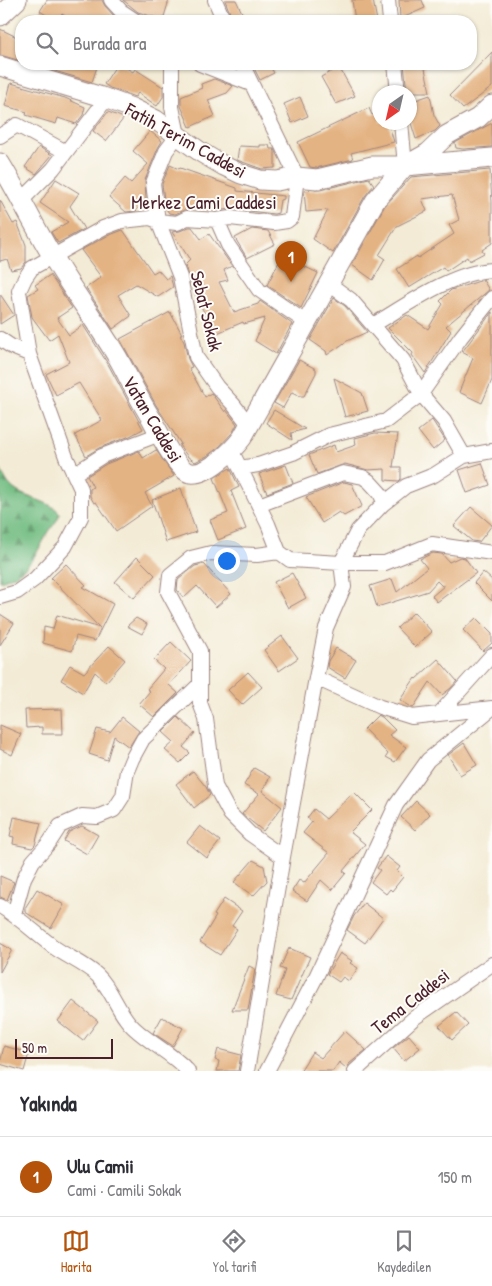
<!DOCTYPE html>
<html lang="tr">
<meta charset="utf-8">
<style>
body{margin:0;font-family:"Patrick Hand",sans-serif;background:#f2f2f3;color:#2b2b33}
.compass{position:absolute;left:372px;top:85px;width:45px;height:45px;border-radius:50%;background:#fff;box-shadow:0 1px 4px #0004;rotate:214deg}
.scale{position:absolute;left:15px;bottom:12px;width:98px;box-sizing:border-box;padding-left:5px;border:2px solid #4a1f2b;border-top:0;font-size:14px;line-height:18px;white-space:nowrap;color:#4a1f2b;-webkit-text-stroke:4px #fdfcf7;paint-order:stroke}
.you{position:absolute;left:226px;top:560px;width:18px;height:18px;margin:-12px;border:4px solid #fff;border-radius:50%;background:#1a73e8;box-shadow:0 0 0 8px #1a73e833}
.badge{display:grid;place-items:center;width:32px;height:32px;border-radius:50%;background:#b45309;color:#fff;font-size:16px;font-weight:700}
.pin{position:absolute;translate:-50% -41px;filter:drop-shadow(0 1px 2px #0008)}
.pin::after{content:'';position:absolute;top:26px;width:18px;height:15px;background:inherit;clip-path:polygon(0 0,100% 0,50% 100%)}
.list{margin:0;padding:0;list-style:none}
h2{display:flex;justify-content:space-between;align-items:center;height:65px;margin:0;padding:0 20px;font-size:21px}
h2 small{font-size:16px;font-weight:400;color:#7c7c81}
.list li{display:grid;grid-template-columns:32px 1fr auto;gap:15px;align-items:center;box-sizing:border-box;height:80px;padding:0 20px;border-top:1px solid #e1e1e2}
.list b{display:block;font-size:19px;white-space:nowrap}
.list p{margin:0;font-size:16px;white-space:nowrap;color:#7c7c81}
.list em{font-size:16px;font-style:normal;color:#7c7c81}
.icon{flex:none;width:28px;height:28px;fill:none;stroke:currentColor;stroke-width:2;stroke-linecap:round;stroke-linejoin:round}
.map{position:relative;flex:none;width:492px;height:1071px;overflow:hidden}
.search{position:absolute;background:#fff;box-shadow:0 1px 4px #0004;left:15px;right:15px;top:15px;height:55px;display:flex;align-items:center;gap:12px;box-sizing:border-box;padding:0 18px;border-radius:20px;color:#7c7c81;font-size:19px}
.sheet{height:145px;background:#fff}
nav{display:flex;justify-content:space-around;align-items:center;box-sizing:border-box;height:70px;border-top:1px solid #e1e1e2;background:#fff;font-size:14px;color:#7c7c81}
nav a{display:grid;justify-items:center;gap:2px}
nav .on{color:#b45309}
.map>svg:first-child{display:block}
.forest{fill:url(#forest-firs);stroke:#606e58}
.building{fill:#e4b383}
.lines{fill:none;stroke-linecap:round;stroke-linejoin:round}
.street-casing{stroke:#9e8580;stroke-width:16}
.secondary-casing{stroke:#9e8580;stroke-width:21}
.street{stroke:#fff;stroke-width:14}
.secondary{stroke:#fff;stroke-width:19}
.labels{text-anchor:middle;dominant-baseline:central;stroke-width:4;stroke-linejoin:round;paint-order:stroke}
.street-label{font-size:19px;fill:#4a1f2b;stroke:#fdfcf7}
</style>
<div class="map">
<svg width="492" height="1071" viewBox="0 0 492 1071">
<defs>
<pattern id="forest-firs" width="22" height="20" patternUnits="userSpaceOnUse" patternTransform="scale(1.25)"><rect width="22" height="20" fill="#75be84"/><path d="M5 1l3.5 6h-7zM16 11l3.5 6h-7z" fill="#629a6c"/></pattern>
</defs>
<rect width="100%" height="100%" fill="#fdfcf7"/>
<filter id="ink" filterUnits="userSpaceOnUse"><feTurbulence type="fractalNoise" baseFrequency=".02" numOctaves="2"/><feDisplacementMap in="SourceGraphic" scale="10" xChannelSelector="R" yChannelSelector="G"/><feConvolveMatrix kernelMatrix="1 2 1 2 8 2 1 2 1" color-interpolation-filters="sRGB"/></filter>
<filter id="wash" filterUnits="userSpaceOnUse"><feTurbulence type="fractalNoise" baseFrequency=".0096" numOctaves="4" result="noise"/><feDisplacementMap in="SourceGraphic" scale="20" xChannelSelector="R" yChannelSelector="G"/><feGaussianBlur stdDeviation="1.12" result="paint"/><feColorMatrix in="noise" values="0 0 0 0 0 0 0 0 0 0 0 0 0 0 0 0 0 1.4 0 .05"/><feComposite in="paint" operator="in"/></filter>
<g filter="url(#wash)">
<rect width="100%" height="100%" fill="#f3ebd5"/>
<path class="forest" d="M0 468C2 473 5 478 8 483 20 500 46 497 60 513 57 522 53 525 48 533 34 557 29 572 0 581Z"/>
<g id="blocks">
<path class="building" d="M47 0H102L105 6 114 16 111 21H73L62 14 57 21H55L40 11Z
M123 0H169L163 20 138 12Z
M225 0H236L246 21H233Z
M352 0H373L377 21H355Z
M399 0H422L425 8 400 19Z
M0 29 21 39V61L0 55Z
M492 52V87L463 109 450 95Z
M31 64H98L92 82Z
M117 64H120L133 72 135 69 163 87V97L157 106 138 93 135 97 110 88 104 84Z
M252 64H269L274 73 260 80Z
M404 64H424L430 92H407Z
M339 67 355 96 336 104 321 77Z
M214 79 233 86 227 93 208 100 215 116 190 127 181 106V97L202 88 201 84Z
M11 83 65 98 85 107 83 115 76 124 58 118 56 124 26 115 27 112 5 106Z
M430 95 434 115 440 126 435 131 416 139 410 120V102Z
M300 97 308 116 292 123 284 104Z
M369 108 372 115 380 112V122H388L394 142 351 153 353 159 316 168 310 167 298 142Z
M108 112 124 118 106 141 93 131Z
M492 123V147L463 149 456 148 455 143Z
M150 131 162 141 158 148 145 180 146 198 136 211 126 212 109 197 125 178 131 183 148 164 133 151Z
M260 145H269L270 149H274L275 152V168L262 169 237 160 239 146 260 147Z
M39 147 52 155 36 174 25 167Z
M170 165 179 169 180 168 237 188V191L284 196V199L280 200 278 213 274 214 241 210 247 206 217 211 190 208 191 210H184L175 214 169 213 165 207 162 184Z
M490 170 492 202V243L482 250 484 253 469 261 467 257 446 271 443 267 409 288 397 269 417 256 418 258 454 234 449 225 459 220 452 195 422 199 427 211 397 226 379 255 385 259 373 280 352 265 384 207 411 177Z
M369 178 374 185 365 196 333 253 313 239 328 210 306 212 304 191 320 190Z
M56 179 79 193 70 206 84 229 58 243 51 232 68 222 40 203Z
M0 200 13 224 17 222 26 245V262L21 268 11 270 7 259 0 261Z
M189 227H192L201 239 209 234 232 266 224 270 228 280 219 282 234 312 258 304 260 301 292 324 276 354 255 341 265 318 244 324 243 322 215 334 190 284 185 265 190 260 172 232 180 231Z
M252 229 268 231 275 244 247 258 235 238Z
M123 230 153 273 158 270 166 279 170 276 173 287 158 297 136 284 118 295 131 316 113 329 86 288 101 277 81 250 107 236Z
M282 256 318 273 301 308 267 285Z
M50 275 72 308 57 318 69 335 83 325 108 364 143 429 130 436 99 448 86 456 75 435 102 420 79 383 56 395 46 374 69 362 58 334 49 340 32 317 28 295 38 289 35 285Z
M483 280 489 290 446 326 451 331 425 373 412 355 413 353 388 328 407 315 428 329 443 304 440 301 451 290Z
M0 294 14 315 0 324Z
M334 298 345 306 367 332 347 341 327 355 326 351 310 340Z
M170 312 182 334H180L184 342 188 359 192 367 189 368 205 397 211 393 225 412 226 410 237 424 233 432 219 447 207 456 195 462 188 457 179 445 181 444 156 405 120 339Z
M492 312V380L482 403 459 392 473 358 462 352Z
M299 360 316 369V373L304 396H300L292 392 283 408 274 403Z
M334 378 362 393 368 411 345 417Z
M274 410 305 429 291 433 292 440 266 423Z
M432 420 445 440 433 450 418 431Z
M375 433 398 434 393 467H401V479L399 481 385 480V469L368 470 345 464 317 474 309 455 334 445 336 452 356 445 355 438Z
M156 450 174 476 145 493 152 506 116 531 96 502 94 503 90 496V489L93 487 87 476 106 464 139 451 143 458Z
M482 463 490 485 467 493 459 470Z
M286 465 293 483 267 493 259 474Z
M230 468 239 487 231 491 246 529 218 540 210 520 228 513 214 478Z
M344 482 352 484 362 506 344 516 339 512 322 523 306 497Z
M181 488 196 532 166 542 152 500Z
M471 507 492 525 479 542 472 541 454 526Z
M433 553 442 554 449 562 460 557 465 558 476 573 437 602 432 596 444 586H442L437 581 428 591 377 607 370 586 392 579 397 592 427 568 420 559Z
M137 557 155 575 134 598 115 582Z
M66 564 86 585 83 587 113 604 95 641 76 636 72 651 43 643 44 627 53 629 57 615 100 628 51 578Z
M204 564 231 594 216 607 197 586 184 598 177 590 178 580 195 566Z
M483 572 492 580V601L474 583Z
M292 573 306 598 288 608 274 582Z
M414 612 432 632 415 647 397 628Z
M0 614 14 623 0 645Z
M136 618 147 624 142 634 127 626Z
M476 618 492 634V643L483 651 463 630Z
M282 636 298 658 279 671 264 650Z
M171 642 191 661 169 685 178 693 154 717 139 704 150 691 147 689 164 669 154 660Z
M109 646 125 660 106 682 95 672 83 693 61 680 70 665 84 673Z
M336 648 356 660 345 678 327 667 328 661Z
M438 659 457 681 451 688 442 695 430 682 413 708 400 700 415 678 416 679Z
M248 672 262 687 242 705 228 690Z
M62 709 63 734H42V727L26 728 25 710Z
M378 715 382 717 395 730 389 735 406 747 395 762 386 757 388 754 364 729Z
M122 717 139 731 129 747 114 736 107 760 89 754 97 729 110 732Z
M178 717 195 733 183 747 190 753 180 763 165 750 174 742 163 732Z
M0 725 21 734 12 755 0 749Z
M464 743 477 765 460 775 448 755Z
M254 768 270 777 262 791 282 807 263 831 242 814 259 794 244 785Z
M193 771 206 787 210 795 194 808 176 784Z
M354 792 372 810 350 832 365 844 343 871 346 873 332 890 321 880 307 901 292 891 299 880 304 883 329 853 303 833 312 822 307 818 314 809 326 819Z
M416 801 430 814 415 830 401 817Z
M14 817 41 823 35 845 32 848 13 844 14 837 10 836Z
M82 826 98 835 87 854 64 841 69 832Z
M200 826 220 841 207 858 187 842Z
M386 856 400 867 397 871 403 877 392 891 390 889 386 894 371 882 380 870 377 868Z
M253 860 264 866 267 881 253 896 234 882Z
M0 876 14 882 7 900 0 897Z
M37 889 64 905 51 928 25 912V908Z
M224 899 242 911 232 926 237 929 220 955 200 942 216 916 214 915Z
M364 903 383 918 365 943 347 930 354 916Z
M0 943 12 950 0 972Z
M289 948 310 957 291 1000 276 996 285 970 280 968Z
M340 953 352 961 350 963 358 968 349 981 343 977 339 982 327 974Z
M249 966 255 969 248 1010H232Z
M73 1001 98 1021 83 1041 58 1021Z
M456 1012 468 1025 452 1040 439 1026Z
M162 1017 183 1028 173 1046 153 1033Z
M345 1031 366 1050 349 1064 347 1069 339 1062 333 1071H300L312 1052 321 1058Z
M409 1035 420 1048 404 1061 393 1048Z
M4 1046 29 1053 24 1071 0 1064Z
M218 1049 241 1055 238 1071H217L219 1061 215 1060Z"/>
</g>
</g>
<g filter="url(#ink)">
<use href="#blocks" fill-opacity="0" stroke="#9e8580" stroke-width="1"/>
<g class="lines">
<g class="street-casing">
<path id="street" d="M111 0 121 11 136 21
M215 0 224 21
M388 0 390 21
M172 64V107L178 135 166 151 153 183 158 221 180 277 196 357 217 387 233 404 250 426
M200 64 251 84
M395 64 398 92
M401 122 405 166
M0 136 17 125 66 152
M22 200 53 169 107 98
M217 220 228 245 259 290 307 323
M328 283 351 300 403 360 421 394 444 421 464 456
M373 325C407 305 452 272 492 270
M0 339 12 347 29 354
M232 452 268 524 279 552 290 560 341 563H385L432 544 492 553
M240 468 258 465 293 453 329 435 386 421 421 394 461 337 492 298
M74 474 102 456 160 434
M259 505 343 473 363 477 369 481 380 493 384 502
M279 552 257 555 211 553 191 558 170 575 168 592 200 651V703L206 719 215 786 230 814 250 834 283 857
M0 597 17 592 35 579 65 547 81 517V489L66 457 29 354 19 291 25 278 32 268 103 228 122 221 150 218 158 221 177 223 187 218 217 220 230 218 274 223 287 221 292 217 297 177 242 64
M316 678 380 707 412 717 492 708
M439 714 492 655
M0 906C20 918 36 934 55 948 68 957 85 964 97 975 113 990 118 1014 134 1028 151 1044 173 1054 188 1071
M14 914 24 878 33 861 49 843 60 826 82 816 97 817 114 810 123 796 127 771 132 759 143 739 200 684
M247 1071 283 857 316 678 326 628 344 587 341 563 358 530 383 504 406 486 434 475 464 456 492 451
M267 1071 315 979 396 805 428 760 492 708
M355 1071 414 1018 492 964"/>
</g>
<g class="secondary-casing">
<path id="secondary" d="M0 16 17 0
M0 66 102 97 132 108 156 120 202 153 224 166 241 174 260 180 277 181 297 177 317 179 372 166H405L492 158
M0 163C19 194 35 228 54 259 74 293 98 324 118 358 129 378 139 399 151 418 158 431 177 470 190 473 207 476 233 450 242 438L375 201 405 166 428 153 447 135 478 118 492 105"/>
</g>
<use href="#street" class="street"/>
<use href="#secondary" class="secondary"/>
</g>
</g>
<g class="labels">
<g class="street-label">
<text transform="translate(186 140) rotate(29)">Fatih Terim Caddesi</text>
<text x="204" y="202">Merkez Cami Caddesi</text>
<text transform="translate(207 311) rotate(76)">Sebat Sokak</text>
<text transform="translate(153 419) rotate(59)">Vatan Caddesi</text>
<text transform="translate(410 1001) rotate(-38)">Tema Caddesi</text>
</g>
</g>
</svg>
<svg class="compass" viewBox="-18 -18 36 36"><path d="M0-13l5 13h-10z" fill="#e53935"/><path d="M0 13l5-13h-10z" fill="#7c7c81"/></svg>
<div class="scale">50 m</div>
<div class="you"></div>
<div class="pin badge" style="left:291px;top:282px">1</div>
<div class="search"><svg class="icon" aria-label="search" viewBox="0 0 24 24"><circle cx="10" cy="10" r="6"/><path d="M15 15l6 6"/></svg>Burada ara</div>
</div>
<section class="sheet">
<h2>Yakında<small></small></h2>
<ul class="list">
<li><span class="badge">1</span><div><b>Ulu Camii</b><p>Cami · Camili Sokak</p></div><em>150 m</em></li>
</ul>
</section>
<nav>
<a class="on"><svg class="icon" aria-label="map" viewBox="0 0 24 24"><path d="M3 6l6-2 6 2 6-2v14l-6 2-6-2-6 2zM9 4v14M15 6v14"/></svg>Harita</a>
<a><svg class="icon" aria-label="directions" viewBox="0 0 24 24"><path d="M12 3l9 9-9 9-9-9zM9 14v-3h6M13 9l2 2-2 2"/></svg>Yol tarifi</a>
<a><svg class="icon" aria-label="saved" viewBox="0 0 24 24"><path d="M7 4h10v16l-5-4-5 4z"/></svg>Kaydedilen</a>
</nav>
